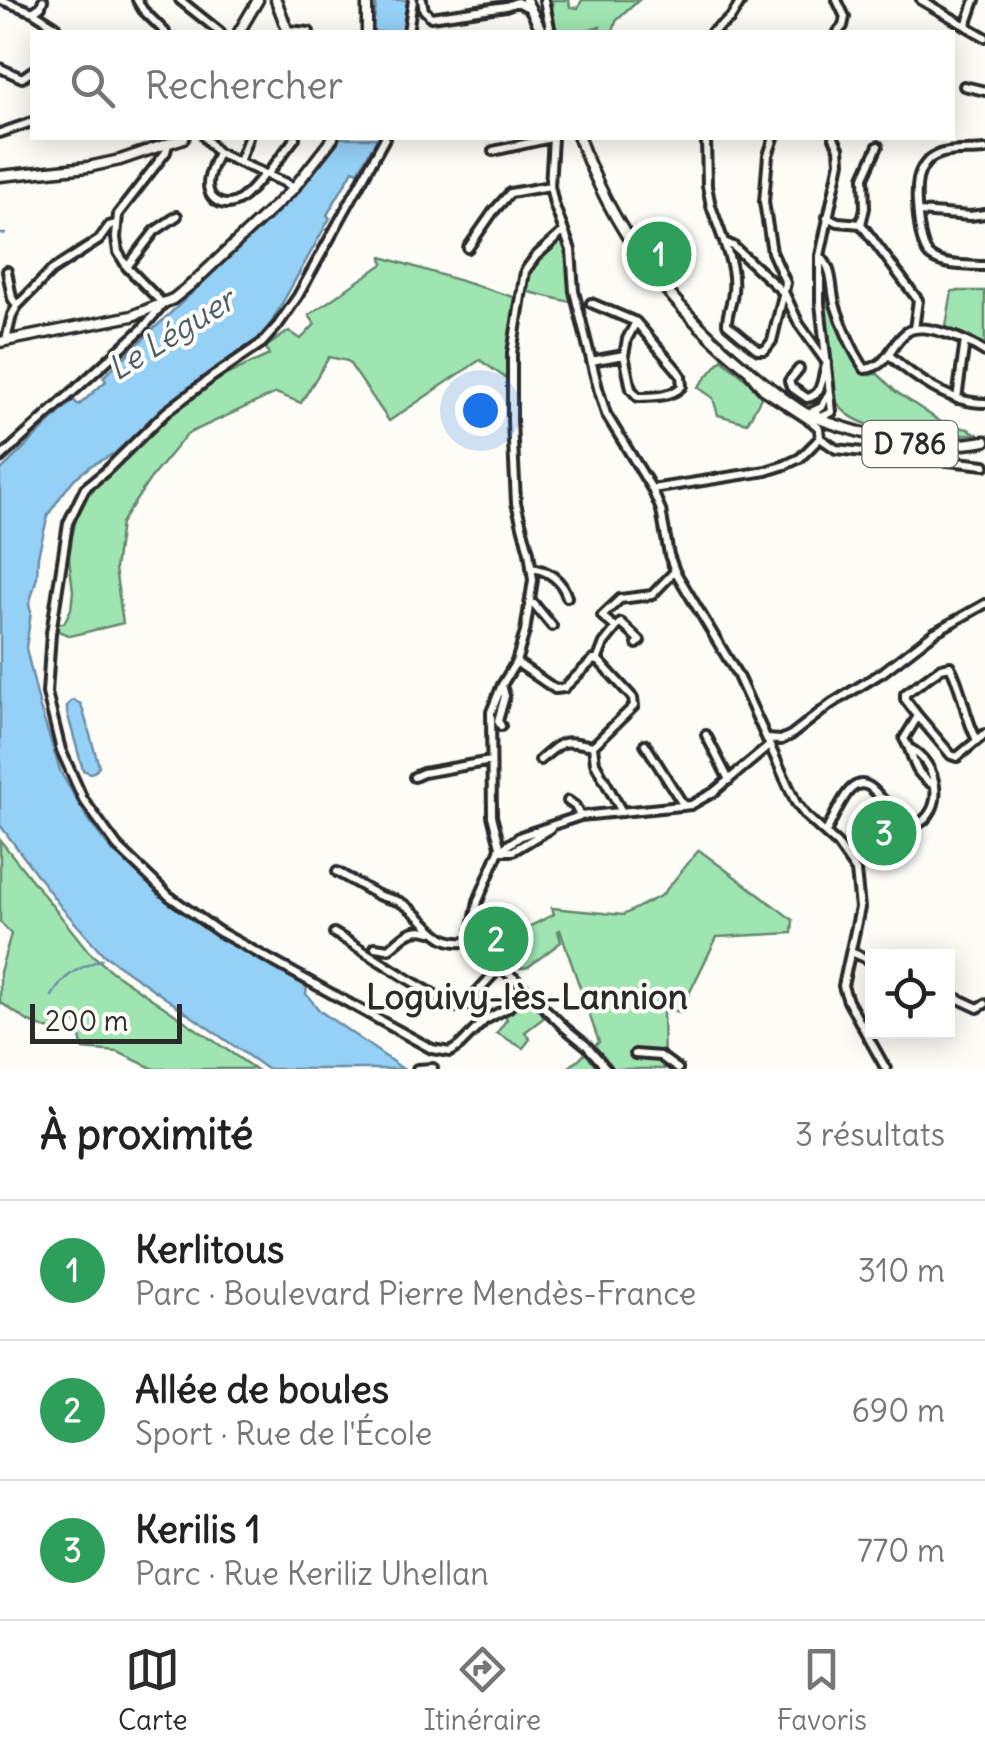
<!DOCTYPE html>
<html lang="fr">
<meta charset="utf-8">
<style>
body{margin:0;font-family:Delius,sans-serif;background:#f2f2f2;color:#222}
.controls{position:absolute;right:30px;bottom:30px;display:grid;overflow:hidden;border-radius:0px;box-shadow:0 5px 25px #0003}
.controls button{width:90px;height:90px;display:grid;place-items:center;padding:0;border:0;border-bottom:2px solid #e0e0e0;background:#fff;color:#222;font:50px sans-serif}
.scale{position:absolute;left:30px;bottom:25px;width:152px;box-sizing:border-box;padding-left:10px;border:5px solid #2b2b2b;border-top:0;font-size:28px;line-height:35px;white-space:nowrap;color:#2b2b2b;-webkit-text-stroke:8px #fdfcf7;paint-order:stroke}
.you{position:absolute;left:480px;top:410px;width:35px;height:35px;margin:-25px;border:8px solid #fff;border-radius:50%;background:#1a73e8;box-shadow:0 0 0 15px #1a73e833}
.badge{display:grid;place-items:center;width:65px;height:65px;border-radius:50%;background:#2b2b2b;color:#fff;font-size:32px;font-weight:700}
.pin{position:absolute;translate:-50% -50%;border:5px solid #fff;box-shadow:0 2px 10px #0006}
.list{margin:0;padding:0;list-style:none}
h2{display:flex;justify-content:space-between;align-items:center;height:130px;margin:0;padding:0 40px;font-size:42px}
h2 small{font-size:32px;font-weight:400;color:#767676}
.list li{display:grid;grid-template-columns:65px 1fr auto;gap:30px;align-items:center;box-sizing:border-box;height:140px;padding:0 40px;border-top:2px solid #e0e0e0}
.list b{display:block;font-size:38px;white-space:nowrap}
.list p{margin:0;font-size:32px;white-space:nowrap;color:#767676}
.list em{font-size:32px;font-style:normal;color:#767676}
.icon{flex:none;width:55px;height:55px;fill:none;stroke:currentColor;stroke-width:2;stroke-linecap:round;stroke-linejoin:round}
.map{position:relative;flex:none;width:985px;height:1069px;overflow:hidden}
.search{position:absolute;background:#fff;box-shadow:0 5px 25px #0003;left:30px;right:30px;top:30px;height:110px;display:flex;align-items:center;gap:25px;box-sizing:border-box;padding:0 35px;border-radius:0px;color:#767676;font-size:38px}
.sheet{height:550px;background:#fff}
nav{display:flex;justify-content:space-around;align-items:center;box-sizing:border-box;height:140px;border-top:2px solid #e0e0e0;background:#fff;font-size:28px;color:#767676}
nav a{display:grid;justify-items:center;gap:5px}
nav .on{color:#2b2b2b}
.map>svg:first-child{display:block}
.green{fill:#9fe5b2;stroke:#65886e;stroke-width:2.5}
.water{fill:#95d0f6;stroke:#6b8ea5;stroke-width:2.5}
.lines{fill:none;stroke-linecap:round;stroke-linejoin:round}
.stream{stroke:#6b8ea5;stroke-width:2.5}
.minor-casing{stroke:#2b2b2b;stroke-width:14}
.major-casing{stroke:#2b2b2b;stroke-width:15}
.minor{stroke:#fdfcf7;stroke-width:6}
.major{stroke:#fdfcf7;stroke-width:8}
.labels{text-anchor:middle;dominant-baseline:central;stroke-width:8;stroke-linejoin:round;paint-order:stroke}
.shield{fill:#fdfcf7;stroke:#6a6a68;stroke-width:2.5}
.shield-label{font-size:28px;font-weight:bold;fill:#2b2b2b}
.water-label{font-size:32px;font-style:italic;fill:#4b5d68;stroke:#fdfcf7}
.quarter-label{font-size:35px;font-weight:bold;fill:#2b2b2b;stroke:#fdfcf7}
</style>
<div class="map">
<svg width="985" height="1069" viewBox="0 0 985 1069">
<rect width="100%" height="100%" fill="#fdfcf7"/>
<filter id="ink" filterUnits="userSpaceOnUse"><feTurbulence type="fractalNoise" baseFrequency=".01" numOctaves="2"/><feDisplacementMap in="SourceGraphic" scale="20" xChannelSelector="R" yChannelSelector="G"/><feConvolveMatrix kernelMatrix="1 2 1 2 8 2 1 2 1" color-interpolation-filters="sRGB"/></filter>
<g filter="url(#ink)">
<path class="green" d="M552 0H569L570 7 578 8 582 0H639L616 21 613 32H598L600 27 575 32H554Z
M563 238 566 250 570 302 525 291C529 263 541 255 563 238Z
M382 257 520 299 511 382 480 360 389 421 348 361 329 357 301 403 276 393 187 434 150 479 121 523 115 569 123 623 70 636 58 631V623H64L71 609 73 591 69 558 72 537 76 519 88 495 169 415 213 381 269 355 266 347 289 331 301 339 315 324 309 315 383 264Z
M823 282 827 285C836 317 848 347 866 375L878 374 895 391 944 424 968 429 977 434C941 436 848 438 834 396Z
M952 291H985V347C973 338 956 337 946 326Z
M722 359 763 394 747 423 718 415 713 398 698 387Z
M0 840 89 952 111 971 255 1069H154L118 1052 83 1049 76 1021 55 1032 29 1022 0 1002V972L11 934 0 922Z
M699 850 793 920 792 933 717 937 680 1012 663 1008 664 1069H567L599 1042 560 930 558 931 561 942 528 967 524 968H509L489 953 504 946 503 940 554 914 552 908 623 915 662 895Z
M529 997 546 1016 525 1032 530 1039 523 1048 497 1033 507 1019 505 1016Z"/>
<path class="water" d="M377 0H408L403 32H372Z
M340 138H377L358 172 353 170 327 215 330 218 271 323 257 340 161 410 115 453 92 465 74 479 61 496 48 515 38 556 37 577 29 605 31 612 26 648 40 708 61 773 89 821 112 851 125 860 162 897 203 927 307 987 306 994 320 1011 403 1069H267L104 955 61 907 0 825V471L73 400 79 405 106 381 103 377 294 196Z
M73 700 81 704 99 766 94 772 90 773 83 770 67 712V705Z"/>
<g class="lines">
<path class="stream" d="M0 234H5
M52 996C66 972 78 969 102 959"/>
<g class="minor-casing">
<path id="minor" d="M1 0 33 12 55 26V32
M137 0 143 10 165 32
M180 0 220 32
M422 0 424 10 431 17 506 6 517 2 531 9
M544 0 551 32
M837 0 845 17 843 26 838 32
M921 0 985 37
M33 12 41 6 43 0
M966 26 975 0
M287 30 309 32
M408 32 413 0
M712 32 730 19 742 0
M0 68 22 78 32 71
M964 86 985 91
M0 133 32 122
M205 138 218 153 288 184 293 189
M385 138 298 296 278 325 262 343 212 377 166 412 105 472 85 488 68 523 51 633 47 693 61 750 83 799 117 846 169 896 218 931 432 1049 450 1052 459 1046 485 1020 509 1007 526 990
M553 138 550 186 554 204 571 250 574 291 598 388 606 414 652 489 661 510 669 555 675 571 737 674 796 803 806 816 837 844 856 871 860 908 843 986 848 1001 886 1069
M706 138 707 186 711 206 724 242 733 246 785 294 799 324 827 363C821 376 824 395 807 398L791 387 789 381 799 369
M985 150C970 152 951 149 937 155 927 159 920 169 918 179 915 194 918 246 930 256 943 267 969 265 985 266
M493 151 551 138
M218 153C214 162 208 174 208 184 208 203 228 210 242 198 250 192 257 182 264 175
M239 162 248 138
M267 175 295 138
M919 212 970 216 985 214
M827 217 838 222 861 224 918 300 914 329
M861 224 865 208 864 177 878 146
M724 242C731 261 736 278 732 299 730 308 727 314 727 324L758 350H765L772 341 786 283 772 252 764 202 768 155 774 138
M468 248 493 212 510 193 550 186
M821 257C835 271 830 292 837 310 844 330 853 352 865 369 890 366 890 343 907 332 924 320 970 342 985 352
M127 267 155 231 177 216
M7 271 12 298 17 306
M591 303 636 322
M6 340 12 315 17 306 51 271 99 240 109 226 116 224
M889 355C915 378 949 403 985 403
M591 361 624 355 631 389 638 397C653 397 672 397 682 386L681 376 677 370 636 322 627 339 624 355
M750 374 763 390 812 422 819 428 820 438 836 449 985 465
M957 399 965 341
M809 413 822 407 827 396
M813 414 824 416 832 412 820 303V256L840 162 839 148 834 138
M0 458 142 329 163 304 127 267 118 252 116 238 118 214 166 152 168 144
M652 489 766 471 785 465 800 458 820 438
M531 568C548 570 562 580 567 597
M530 603 534 604 552 626
M637 644 640 641 621 623 616 628 602 616 620 599 652 595 675 571
M597 661 604 643 616 628
M516 662 555 689 564 688 593 660 599 661 633 698 634 706 593 746 595 763 622 812
M918 716 905 699V694L941 668 950 666C963 690 964 716 977 740
M501 726 498 721 505 696 502 685
M706 735 729 780
M767 739 781 740 791 735 831 704 883 672 935 632 985 604
M645 744 684 806
M540 760C565 739 561 740 593 746
M414 777 423 773 491 761
M935 786C909 770 917 760 904 739L918 716 951 755 957 757 985 734
M568 801 575 806 580 816
M826 832C832 821 842 797 851 789 874 768 887 821 914 826 948 812 938 762 909 748
M499 851 500 846 492 816 491 712 502 685 516 662 525 632 533 580 529 552 516 503 512 421V353L525 271 536 256 564 231
M500 851H513L551 828
M337 872C350 879 364 888 378 895 385 898 394 899 400 902 429 917 434 949 472 941
M334 933C375 957 414 985 457 1007L464 1006 500 967
M375 947 389 949C404 937 410 926 431 932
M851 952 872 961
M948 994 978 1008 985 1004
M635 1054 660 1056 678 1069
M417 1069 433 1068
M607 1069 587 1046 565 1028 514 978 480 952 472 941V932L478 901 499 851 521 836 580 816 691 805 714 792 769 746"/>
</g>
<g class="major-casing">
<path id="major" d="M276 0 288 32
M526 0 542 32
M239 32 258 0
M367 32V0
M579 138C613 230 665 300 740 363 762 381 783 400 807 414 819 420 831 423 843 427 890 442 936 450 985 441
M0 176 88 167 120 160 184 138
M0 342 132 316 173 299 193 283 293 189 333 138"/>
</g>
<use href="#minor" class="minor"/>
<use href="#major" class="major"/>
</g>
</g>
<g class="labels">
<rect class="shield" x="862.5" y="421" width="95" height="46" rx="8"/>
<g class="shield-label">
<text x="910" y="444">D 786</text>
</g>
<g class="water-label">
<text transform="translate(171 334) rotate(-32)">Le Léguer</text>
</g>
<g class="quarter-label">
<text x="527" y="996">Loguivy-lès-Lannion</text>
</g>
</g>
</svg>
<div class="controls">
<button><svg class="icon" aria-label="locate" viewBox="0 0 24 24"><circle cx="12" cy="12" r="6"/><path d="M12 2v4M12 18v4M2 12h4M18 12h4"/></svg></button>
</div>
<div class="scale">200 m</div>
<div class="you"></div>
<div class="pin badge" style="left:659px;top:254px;background:#2e9e5b">1</div>
<div class="pin badge" style="left:496px;top:939px;background:#2e9e5b">2</div>
<div class="pin badge" style="left:884px;top:833px;background:#2e9e5b">3</div>
<div class="search"><svg class="icon" aria-label="search" viewBox="0 0 24 24"><circle cx="10" cy="10" r="6"/><path d="M15 15l6 6"/></svg>Rechercher</div>
</div>
<section class="sheet">
<h2>À proximité<small>3 résultats</small></h2>
<ul class="list">
<li><span class="badge" style="background:#2e9e5b">1</span><div><b>Kerlitous</b><p>Parc · Boulevard Pierre Mendès-France</p></div><em>310 m</em></li>
<li><span class="badge" style="background:#2e9e5b">2</span><div><b>Allée de boules</b><p>Sport · Rue de l'École</p></div><em>690 m</em></li>
<li><span class="badge" style="background:#2e9e5b">3</span><div><b>Kerilis 1</b><p>Parc · Rue Keriliz Uhellan</p></div><em>770 m</em></li>
</ul>
</section>
<nav>
<a class="on"><svg class="icon" aria-label="map" viewBox="0 0 24 24"><path d="M3 6l6-2 6 2 6-2v14l-6 2-6-2-6 2zM9 4v14M15 6v14"/></svg>Carte</a>
<a><svg class="icon" aria-label="directions" viewBox="0 0 24 24"><path d="M12 3l9 9-9 9-9-9zM9 14v-3h6M13 9l2 2-2 2"/></svg>Itinéraire</a>
<a><svg class="icon" aria-label="saved" viewBox="0 0 24 24"><path d="M7 4h10v16l-5-4-5 4z"/></svg>Favoris</a>
</nav>
